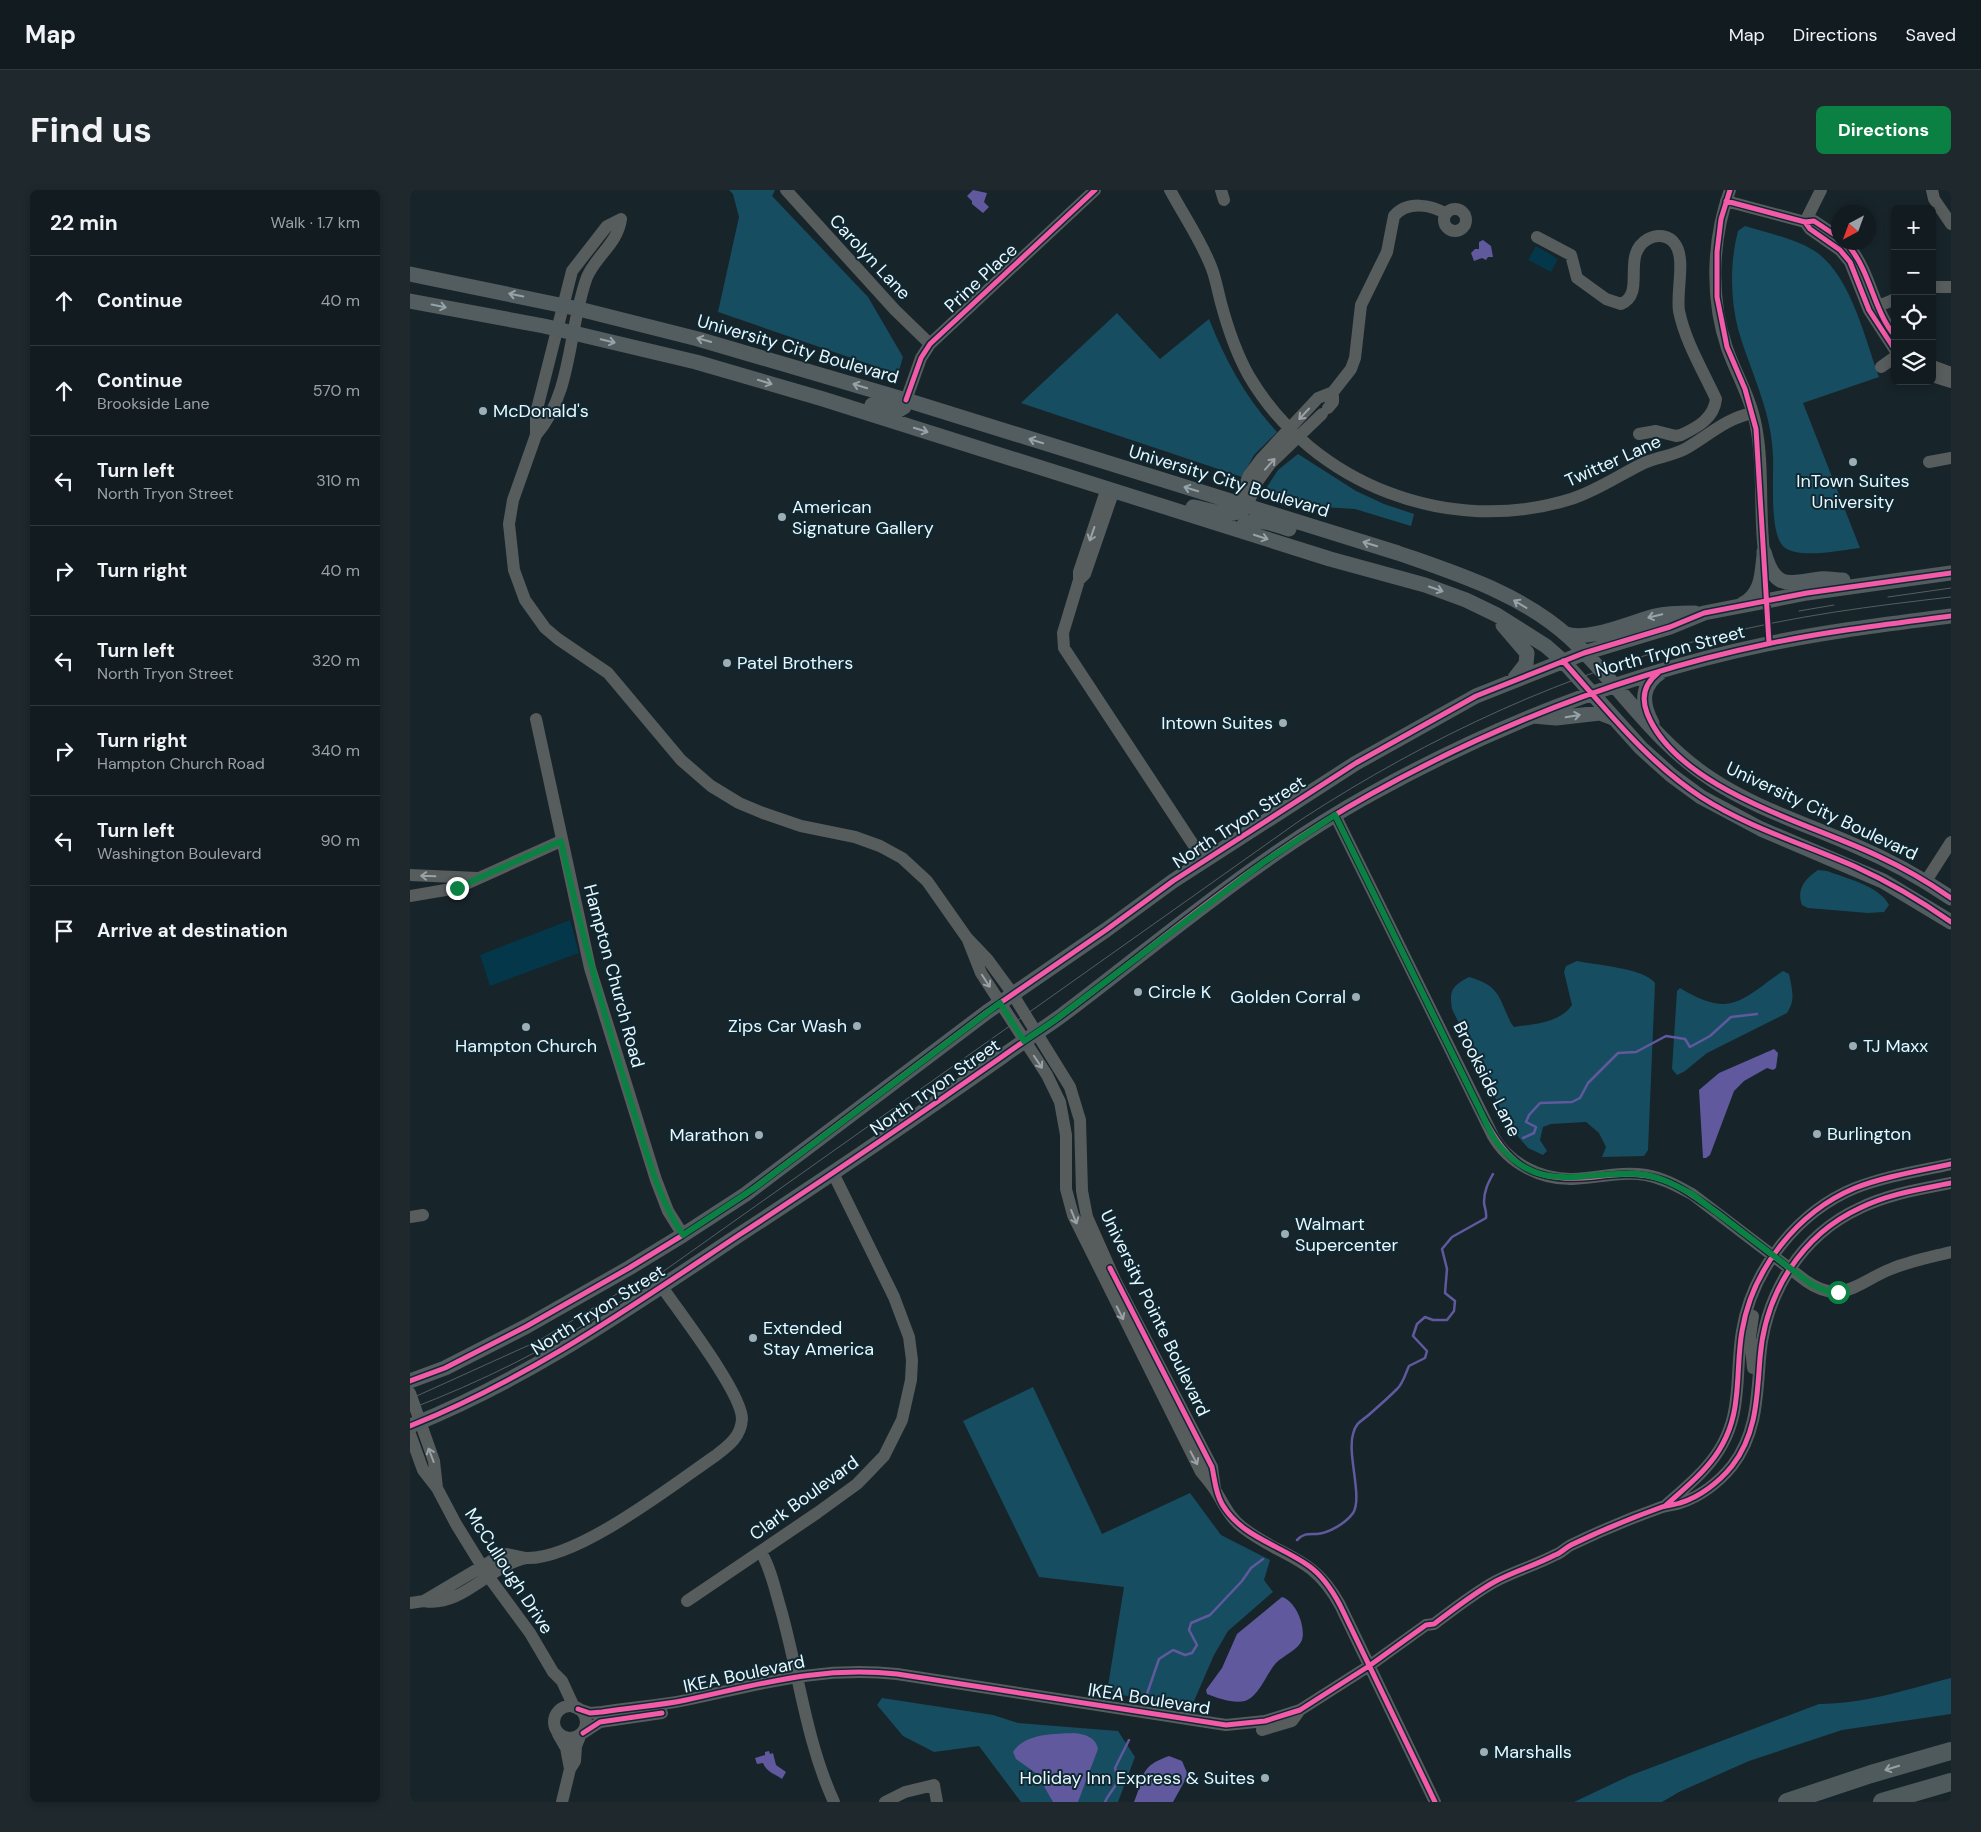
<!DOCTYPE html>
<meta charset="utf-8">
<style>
body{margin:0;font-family:"DM Sans",sans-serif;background:#1e282d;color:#f1f3f6}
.controls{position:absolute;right:15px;top:15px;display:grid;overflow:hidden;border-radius:8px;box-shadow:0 2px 8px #0003}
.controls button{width:45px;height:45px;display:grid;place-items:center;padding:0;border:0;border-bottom:1px solid #30393e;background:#111b20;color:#f1f3f6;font:25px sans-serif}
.compass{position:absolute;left:1421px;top:15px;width:45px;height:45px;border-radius:50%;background:#111b20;box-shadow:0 2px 8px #0003;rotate:221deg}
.stop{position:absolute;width:15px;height:15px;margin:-11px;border:4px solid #0b8043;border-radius:50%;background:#fff}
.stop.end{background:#0b8043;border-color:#fff;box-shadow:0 1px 5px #0008}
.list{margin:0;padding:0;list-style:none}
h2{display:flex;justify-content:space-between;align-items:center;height:65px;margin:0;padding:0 20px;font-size:21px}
h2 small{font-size:16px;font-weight:400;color:#9ca1a5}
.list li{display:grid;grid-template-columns:32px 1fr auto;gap:15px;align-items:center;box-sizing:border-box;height:90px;padding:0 20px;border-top:1px solid #30393e}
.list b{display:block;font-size:19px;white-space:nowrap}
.list p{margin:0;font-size:16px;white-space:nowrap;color:#9ca1a5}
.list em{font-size:16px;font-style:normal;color:#9ca1a5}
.icon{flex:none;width:28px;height:28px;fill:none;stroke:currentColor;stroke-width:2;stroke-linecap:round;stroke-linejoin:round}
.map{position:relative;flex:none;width:1541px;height:1612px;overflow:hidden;border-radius:8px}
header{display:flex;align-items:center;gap:30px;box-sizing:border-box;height:70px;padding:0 25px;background:#111b20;border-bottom:1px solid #30393e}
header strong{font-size:24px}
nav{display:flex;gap:28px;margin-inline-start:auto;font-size:18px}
.intro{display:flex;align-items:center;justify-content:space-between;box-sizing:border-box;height:120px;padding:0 30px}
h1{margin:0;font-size:35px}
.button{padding:12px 22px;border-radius:8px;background:#0b8043;color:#fff;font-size:18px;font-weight:700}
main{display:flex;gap:30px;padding:0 30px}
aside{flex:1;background:#111b20;border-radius:8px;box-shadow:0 2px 8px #0003}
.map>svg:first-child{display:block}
.green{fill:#033749}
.forest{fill:#174d61}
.water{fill:#60599e}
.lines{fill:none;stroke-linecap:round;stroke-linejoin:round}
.stream{stroke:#60599e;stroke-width:2.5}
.minor{stroke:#575c5d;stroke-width:12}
.major{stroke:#535d60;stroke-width:15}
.highway{stroke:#4f5a5d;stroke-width:18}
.tram{stroke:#565e61;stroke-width:1}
.cycleway-casing{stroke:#0f2832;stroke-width:8}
.cycleway{stroke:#f35aa7;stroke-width:5}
.oneway{stroke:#96a3a8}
.oneway2{stroke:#99a2a6}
.oneway3{stroke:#94a1a6}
.route{stroke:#0b8043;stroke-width:6}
.poi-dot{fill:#a0aeb4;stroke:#0f2832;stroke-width:2}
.labels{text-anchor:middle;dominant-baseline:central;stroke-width:4;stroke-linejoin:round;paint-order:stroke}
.street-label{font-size:18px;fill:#e9f8ff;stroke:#0f2832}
.poi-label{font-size:18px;fill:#e9f8ff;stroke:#0f2832;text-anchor:start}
</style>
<header>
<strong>Map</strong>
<nav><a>Map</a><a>Directions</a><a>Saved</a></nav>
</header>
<div class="intro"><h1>Find us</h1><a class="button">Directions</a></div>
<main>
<aside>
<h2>22 min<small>Walk · 1.7 km</small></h2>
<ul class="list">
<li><svg class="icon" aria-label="ahead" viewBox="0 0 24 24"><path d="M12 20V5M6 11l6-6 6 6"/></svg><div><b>Continue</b></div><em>40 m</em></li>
<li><svg class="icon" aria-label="ahead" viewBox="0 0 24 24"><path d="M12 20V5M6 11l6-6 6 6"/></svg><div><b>Continue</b><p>Brookside Lane</p></div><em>570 m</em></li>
<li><svg class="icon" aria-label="left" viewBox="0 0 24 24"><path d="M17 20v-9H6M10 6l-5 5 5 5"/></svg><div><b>Turn left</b><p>North Tryon Street</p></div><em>310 m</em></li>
<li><svg class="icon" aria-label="right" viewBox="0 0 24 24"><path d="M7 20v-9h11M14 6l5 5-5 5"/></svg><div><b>Turn right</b></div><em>40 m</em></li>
<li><svg class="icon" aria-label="left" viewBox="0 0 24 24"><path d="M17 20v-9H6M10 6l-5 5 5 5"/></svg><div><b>Turn left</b><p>North Tryon Street</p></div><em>320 m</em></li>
<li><svg class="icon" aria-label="right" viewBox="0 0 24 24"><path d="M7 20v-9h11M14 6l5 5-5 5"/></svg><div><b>Turn right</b><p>Hampton Church Road</p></div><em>340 m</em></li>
<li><svg class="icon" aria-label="left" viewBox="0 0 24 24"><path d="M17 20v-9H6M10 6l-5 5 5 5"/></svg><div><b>Turn left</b><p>Washington Boulevard</p></div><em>90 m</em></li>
<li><svg class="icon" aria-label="arrive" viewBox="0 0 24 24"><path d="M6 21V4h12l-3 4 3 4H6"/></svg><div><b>Arrive at destination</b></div></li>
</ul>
</aside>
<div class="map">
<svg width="1541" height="1612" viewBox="0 0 1541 1612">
<rect width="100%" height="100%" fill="#17242a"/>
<path class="green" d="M1126 56 1148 69 1141 82 1118 70Z
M160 730 169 763 80 796 70 765Z"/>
<path class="forest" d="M319 0H365L362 6 458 107 493 167 488 184 308 122 329 27 323 4Z
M1335 36C1357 43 1383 48 1403 60 1440 82 1455 149 1469 187L1393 213 1450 358C1432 360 1386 370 1373 356 1359 341 1364 287 1363 267 1362 221 1340 181 1328 139 1320 107 1320 72 1328 41Z
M707 123 750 169 799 129C816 172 836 208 867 242L844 265 832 287 611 213Z
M888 264 946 301 974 314 1004 324 1001 336 945 319 913 317 865 305 855 300 868 280Z
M1408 680 1417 681C1435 688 1470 696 1479 715L1474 722 1458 723 1398 718 1392 715C1386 699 1395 689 1408 680Z
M1167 771C1185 775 1234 778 1245 793L1238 960 1234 966 1192 967 1196 957 1189 943 1176 932 1141 934 1133 937 1130 950 1137 961 1133 965 1118 958 1099 936 1042 819C1039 800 1042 796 1059 787 1090 796 1088 806 1101 833L1104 837C1124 834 1150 833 1162 815L1154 782 1156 776Z
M1373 781 1379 784C1382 799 1386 810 1377 823L1297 863 1275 881 1267 885 1262 879 1267 801 1270 798C1321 829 1331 810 1373 781Z
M623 1197 692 1344 780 1303 811 1345 860 1370 854 1390 863 1402 818 1441 804 1465 781 1518 697 1502 714 1397 629 1387 553 1231Z
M1541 1488V1524L1432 1540 1339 1571 1269 1602 1252 1612H1164L1219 1586 1409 1514C1454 1514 1498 1499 1541 1488Z
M472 1508 583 1525 608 1533 708 1541 725 1567 708 1612H611L569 1556 524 1562 493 1546 467 1515Z"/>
<path class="water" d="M563 0 577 3 574 12 579 17 573 23 562 14V11L557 6Z
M1073 50 1081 56 1083 67H1078L1076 70 1072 68 1064 71 1061 63 1065 59H1069V52Z
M1364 859 1368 863 1366 878 1363 880 1357 878 1334 891 1324 901 1300 965 1296 968H1293L1289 900 1309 883Z
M872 1407C886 1411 896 1437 892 1450 889 1459 873 1466 866 1473 856 1484 850 1505 835 1511 824 1514 807 1508 797 1504L796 1500 812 1478 827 1444Z
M664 1543C674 1544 686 1547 688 1559L668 1612H643L627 1584 606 1569 603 1562C615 1543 644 1544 664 1543Z
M359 1561 360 1564 363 1563 366 1575 376 1582 372 1589C367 1585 356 1582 353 1573L347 1574 345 1568 355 1565V1562Z
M759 1566 772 1571 778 1585 763 1612H724C735 1586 728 1577 759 1566Z"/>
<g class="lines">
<path class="stream" d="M1113 948 1124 943 1126 937 1116 932 1119 925 1130 913 1162 912 1170 908 1178 893 1208 863 1226 862 1256 846 1275 849 1280 857 1300 846 1321 827 1347 824
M887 1350C894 1343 898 1344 907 1344 919 1343 936 1333 943 1323 953 1308 937 1265 943 1244 946 1231 953 1231 962 1222 970 1215 979 1207 987 1199 993 1194 996 1182 999 1176L1015 1168 1017 1161 1003 1146 1007 1134 1015 1127 1023 1130H1037L1044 1121 1045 1111 1035 1103 1037 1079 1032 1059 1042 1047 1076 1028C1077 1021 1074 1017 1074 1012 1074 1001 1078 993 1083 984
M737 1504 749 1469 763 1460 775 1465 782 1463 787 1455 779 1440 781 1433 800 1425 832 1391 841 1378 853 1369
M695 1612C701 1597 712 1597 705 1578L719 1550"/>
<path class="minor" d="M376 0 485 120 520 154
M760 0C774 26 792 52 802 79 806 90 808 102 811 113 818 139 826 163 839 186 903 295 1040 347 1161 309 1187 301 1209 285 1234 273 1247 267 1262 266 1275 259 1298 246 1316 228 1343 223
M811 0 814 10
M1320 0C1302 49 1300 108 1317 158 1326 184 1341 208 1346 236 1354 277 1349 321 1354 362
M1522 0 1524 9 1541 34
M1316 11 1395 32 1404 31 1428 47
M1034 30a11 11 0 1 1 22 0a11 11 0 1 1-22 0Z
M211 29C208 53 186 66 177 87 158 138 163 203 126 245V223L162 81 197 36Z
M1395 32 1400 39 1430 60 1440 72 1459 120 1485 160
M1395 32 1411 0
M1127 47 1161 65 1167 88 1196 109 1211 114C1237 103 1210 65 1238 49 1247 44 1259 45 1265 54 1276 68 1266 103 1269 121 1275 151 1293 181 1306 209 1304 228 1288 237 1271 245L1266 246 1246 241 1229 244
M1441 59C1461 85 1464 121 1485 146
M1522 97H1541
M1462 119 1485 109
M1522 176 1541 183
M1471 177 1485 167
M1522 186 1541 192
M496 210 511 168 520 154 685 0
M918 218 923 212V202
M126 245 103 310 99 334 104 380 115 410 135 438 148 449 198 483 271 570 301 596 329 613 353 623 391 636 445 647 470 656 492 668 517 691 557 748 578 770 600 800 660 897 670 930 672 1001 677 1027 705 1090 802 1277 805 1299
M1519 272 1541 268
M697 298 669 382V390L675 384 704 300
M827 313 839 285 851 269 908 208 923 202 941 179 945 168 951 115 977 62 984 26C997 11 1021 14 1036 24
M837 316 847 292 860 274 912 224
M669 390 653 443 654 458 794 671
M126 529 180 778 246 990 258 1021 273 1045
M925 625 1083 946C1099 974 1132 990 1163 989 1188 988 1211 981 1236 985 1253 988 1267 996 1282 1004L1396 1091C1432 1116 1448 1092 1481 1079 1500 1071 1521 1067 1541 1062
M0 685 68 688
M1516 691 1541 652
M0 706 47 698 151 651
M558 750 571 783 637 885 650 912 656 945V999L663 1025 791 1282C796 1288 801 1294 805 1300 814 1314 819 1327 832 1337 873 1369 902 1364 930 1415L1025 1612
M0 1027 13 1025
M1343 1126 1340 1147 1343 1178
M0 1203 24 1271 27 1298
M0 1244 13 1280 27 1298 46 1334 78 1386 120 1443 143 1482 152 1491 164 1517
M1255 1316C1291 1284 1321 1261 1326 1209 1329 1187 1328 1163 1332 1141 1342 1080 1387 1022 1445 998 1476 986 1509 981 1541 974
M351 1362C361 1379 365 1400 371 1420 389 1484 396 1551 424 1612
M97 1364 116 1368C80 1375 52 1418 14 1411L83 1370Z
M116 1368C167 1370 263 1295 305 1266 318 1256 331 1247 332 1229 332 1203 270 1123 252 1097
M277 1411 407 1323 447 1294 474 1266 492 1230 501 1190 502 1170 499 1147 484 1107 423 983
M0 1413 14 1411
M144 1532a16 16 0 1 1 32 0a16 16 0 1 1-32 0Z
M168 1519 180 1523 192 1522C220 1517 248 1516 276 1510 352 1494 408 1476 487 1484L816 1535 855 1531 890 1520 959 1476 1016 1435 1024 1434C1044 1419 1064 1403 1086 1391 1105 1381 1126 1375 1145 1365 1151 1363 1155 1358 1161 1355 1190 1341 1221 1328 1252 1317 1258 1315 1264 1315 1270 1313 1290 1307 1309 1292 1322 1276 1347 1244 1347 1206 1350 1168 1355 1104 1391 1045 1450 1018 1478 1004 1511 999 1541 993
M852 1540 882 1531 890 1520
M173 1543 190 1532 252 1523
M148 1544 156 1558 160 1579
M152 1612 160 1579 165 1571 166 1556 171 1544
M475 1612 495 1602 524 1595 527 1612"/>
<path class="major" d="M0 84 169 119 288 149 496 210 988 363C1048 384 1112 404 1160 448 1209 494 1244 552 1301 589 1346 619 1399 635 1448 657 1481 671 1511 688 1541 708
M0 111 134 136 286 172 413 209 920 369 1015 395 1056 410 1087 425 1136 456 1153 471 1231 558 1261 585 1291 607 1351 639 1473 691 1541 732
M462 215 487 221 494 217 496 210
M783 317C801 320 823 331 837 316
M829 340C841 324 862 334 879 339
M1354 362C1365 401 1378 393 1410 389 1417 388 1426 390 1433 390
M1333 414C1352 404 1352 384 1354 365
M1093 435 1117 463 1116 474 1105 488
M1154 443C1176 453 1221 432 1245 426 1258 423 1271 423 1285 423
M1123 526 1146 528 1190 523 1203 528
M1242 533C1231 513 1231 495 1251 482
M0 1191 35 1178 117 1136 219 1078 273 1045 336 1004 577 822 696 740 763 691 946 573 1066 506 1174 463 1260 437 1294 423 1397 403 1541 383
M0 1236C120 1188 222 1116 329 1045 418 987 506 927 593 866 612 852 632 840 651 826 752 750 850 665 961 604 1085 535 1218 483 1357 454 1418 441 1480 434 1541 426"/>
<path class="highway" d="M1377 1612 1461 1584 1541 1561
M1472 1612 1541 1592"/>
<path class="tram" d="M1478 407 1541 398
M1389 421 1424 415
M0 1209 128 1151 235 1087
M0 1219C71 1192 139 1158 203 1117L892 629C1020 546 1157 482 1306 446 1383 426 1462 416 1541 407"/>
<g class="cycleway-casing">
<path id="cycleway" d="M1320 0 1311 29 1307 62V107L1317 157 1335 199 1346 239 1359 453
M1316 11 1395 32 1404 31 1428 47
M1395 32 1400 39 1430 60 1440 72 1459 120 1485 160
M1441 59C1461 85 1464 121 1485 146
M496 210 511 168 520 154 685 0
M1153 471C1196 519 1236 571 1291 607 1339 638 1394 654 1446 677 1479 692 1511 711 1541 732
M1248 483C1234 494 1231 507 1237 523 1267 600 1400 633 1468 666 1494 678 1518 692 1541 708
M925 625 1071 922C1098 976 1123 994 1185 987 1208 984 1230 982 1253 990 1273 997 1290 1011 1308 1023 1332 1042 1356 1060 1380 1079
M700 1078 802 1277C805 1290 805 1302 812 1314 831 1347 870 1355 899 1376 913 1386 922 1400 930 1415L1025 1612
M0 1191 35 1178 117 1136 219 1078 273 1045 336 1004 577 822 696 740 763 691 946 573 1066 506 1174 463 1260 437 1294 423 1397 403 1541 383
M0 1236C120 1188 222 1116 329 1045 418 987 506 927 593 866 612 852 632 840 651 826 752 750 850 665 961 604 1085 535 1218 483 1357 454 1418 441 1480 434 1541 426
M1255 1316C1291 1284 1321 1261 1326 1209 1329 1187 1328 1163 1332 1141 1342 1080 1387 1022 1445 998 1476 986 1509 981 1541 974
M168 1519 180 1523 192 1522C220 1517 248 1516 276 1510 352 1494 408 1476 487 1484L816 1535 855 1531 890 1520 959 1476 1016 1435 1024 1434C1044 1419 1064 1403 1086 1391 1105 1381 1126 1375 1145 1365 1151 1363 1155 1358 1161 1355 1190 1341 1221 1328 1252 1317 1258 1315 1264 1315 1270 1313 1290 1307 1309 1292 1322 1276 1347 1244 1347 1206 1350 1168 1355 1104 1391 1045 1450 1018 1478 1004 1511 999 1541 993
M173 1543 190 1532 252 1523"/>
</g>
<use href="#cycleway" class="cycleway"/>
</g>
<defs><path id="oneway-shaft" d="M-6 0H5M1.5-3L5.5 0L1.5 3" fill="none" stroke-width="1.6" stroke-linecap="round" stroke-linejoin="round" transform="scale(1.25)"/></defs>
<g class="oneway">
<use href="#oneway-shaft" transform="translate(106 105) rotate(-168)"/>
<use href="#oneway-shaft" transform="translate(29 116) rotate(11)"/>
<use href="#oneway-shaft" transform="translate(294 150) rotate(-164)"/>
<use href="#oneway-shaft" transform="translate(198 151) rotate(13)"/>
<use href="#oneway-shaft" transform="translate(355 192) rotate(17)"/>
<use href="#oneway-shaft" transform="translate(450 196) rotate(-163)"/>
<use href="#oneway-shaft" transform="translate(511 240) rotate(17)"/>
<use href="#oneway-shaft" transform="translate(626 251) rotate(-163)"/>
<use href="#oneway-shaft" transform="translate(781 299) rotate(-163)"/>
<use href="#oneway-shaft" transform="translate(851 347) rotate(18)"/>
<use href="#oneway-shaft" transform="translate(960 354) rotate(-163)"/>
<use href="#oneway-shaft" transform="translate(1026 399) rotate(19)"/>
<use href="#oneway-shaft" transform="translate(1110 414) rotate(-149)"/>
<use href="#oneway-shaft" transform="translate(1245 426) rotate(167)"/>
<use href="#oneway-shaft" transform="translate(1163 526) rotate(-10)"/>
</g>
<g class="oneway2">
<use href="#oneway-shaft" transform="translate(894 224) rotate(133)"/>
<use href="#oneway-shaft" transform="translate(860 274) rotate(-48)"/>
<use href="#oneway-shaft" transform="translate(682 344) rotate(109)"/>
<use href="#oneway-shaft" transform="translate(18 686) rotate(-178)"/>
<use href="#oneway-shaft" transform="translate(576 791) rotate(57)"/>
<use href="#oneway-shaft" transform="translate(628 872) rotate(56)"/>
<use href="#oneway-shaft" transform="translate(664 1027) rotate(68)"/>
<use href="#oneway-shaft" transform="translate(710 1123) rotate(63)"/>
<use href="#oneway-shaft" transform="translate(21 1265) rotate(-111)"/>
<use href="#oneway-shaft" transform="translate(784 1268) rotate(62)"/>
</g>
<use class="oneway3" href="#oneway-shaft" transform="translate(1482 1578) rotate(163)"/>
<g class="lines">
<path class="route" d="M47 698 151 651C171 743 196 832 224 922 237 963 248 1009 273 1045L346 997 590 813 614 851 645 830 854 672 925 625 1071 922C1076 933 1081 945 1089 955 1132 1009 1182 977 1236 985 1252 988 1267 996 1282 1004L1401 1094 1416 1101 1428 1102"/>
</g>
<g class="poi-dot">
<circle cx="73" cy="221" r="5"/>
<circle cx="1443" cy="272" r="5"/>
<circle cx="372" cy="327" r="5"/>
<circle cx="317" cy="473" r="5"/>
<circle cx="873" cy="533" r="5"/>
<circle cx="728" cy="802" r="5"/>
<circle cx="946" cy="807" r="5"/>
<circle cx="447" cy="836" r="5"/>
<circle cx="116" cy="837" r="5"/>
<circle cx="1443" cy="856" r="5"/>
<circle cx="1407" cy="944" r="5"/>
<circle cx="349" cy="945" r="5"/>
<circle cx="875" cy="1044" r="5"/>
<circle cx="343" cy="1148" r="5"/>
<circle cx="1074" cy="1562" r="5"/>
<circle cx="855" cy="1588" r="5"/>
</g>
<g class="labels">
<g class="street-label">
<text transform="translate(460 67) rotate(47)">Carolyn Lane</text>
<text transform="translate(571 88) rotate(-43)">Prine Place</text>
<text transform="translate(388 159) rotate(16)">University City Boulevard</text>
<text transform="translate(1203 271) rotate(-24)">Twitter Lane</text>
<text transform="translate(819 291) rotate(17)">University City Boulevard</text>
<text transform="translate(1260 461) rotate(-15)">North Tryon Street</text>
<text transform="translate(1412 621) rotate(25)">University City Boulevard</text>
<text transform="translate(829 632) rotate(-33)">North Tryon Street</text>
<text transform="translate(204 786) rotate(75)">Hampton Church Road</text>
<text transform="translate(1077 889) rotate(63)">Brookside Lane</text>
<text transform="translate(525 897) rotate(-35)">North Tryon Street</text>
<text transform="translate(188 1120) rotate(-32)">North Tryon Street</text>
<text transform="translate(745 1123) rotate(64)">University Pointe Boulevard</text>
<text transform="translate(394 1308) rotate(-36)">Clark Boulevard</text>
<text transform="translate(99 1381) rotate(57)">McCullough Drive</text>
<text transform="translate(334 1484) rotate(-12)">IKEA Boulevard</text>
<text transform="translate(739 1509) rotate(9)">IKEA Boulevard</text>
</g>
<g class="poi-label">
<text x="83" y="221">McDonald's</text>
<text x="1443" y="291" text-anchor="middle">InTown Suites<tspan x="1443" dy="21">University</tspan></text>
<text x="382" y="317">American<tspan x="382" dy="21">Signature Gallery</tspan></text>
<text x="327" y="473">Patel Brothers</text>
<text x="863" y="533" text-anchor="end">Intown Suites</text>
<text x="738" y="802">Circle K</text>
<text x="936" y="807" text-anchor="end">Golden Corral</text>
<text x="437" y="836" text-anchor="end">Zips Car Wash</text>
<text x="116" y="856" text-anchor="middle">Hampton Church</text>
<text x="1453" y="856">TJ Maxx</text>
<text x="1417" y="944">Burlington</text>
<text x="339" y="945" text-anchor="end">Marathon</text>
<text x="885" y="1034">Walmart<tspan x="885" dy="21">Supercenter</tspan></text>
<text x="353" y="1138">Extended<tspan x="353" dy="21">Stay America</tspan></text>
<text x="1084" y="1562">Marshalls</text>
<text x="845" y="1588" text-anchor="end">Holiday Inn Express &amp; Suites</text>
</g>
</g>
</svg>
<div class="controls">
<button>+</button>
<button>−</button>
<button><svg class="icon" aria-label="locate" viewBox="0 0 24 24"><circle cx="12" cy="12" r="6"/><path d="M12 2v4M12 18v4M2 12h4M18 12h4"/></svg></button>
<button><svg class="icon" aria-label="layers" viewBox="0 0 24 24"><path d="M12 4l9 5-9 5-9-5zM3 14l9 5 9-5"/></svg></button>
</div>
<svg class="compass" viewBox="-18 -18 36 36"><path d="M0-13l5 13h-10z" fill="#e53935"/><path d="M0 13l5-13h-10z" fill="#9ca1a5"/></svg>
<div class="stop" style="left:1428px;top:1102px"></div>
<div class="stop end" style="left:47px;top:698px"></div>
</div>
</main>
